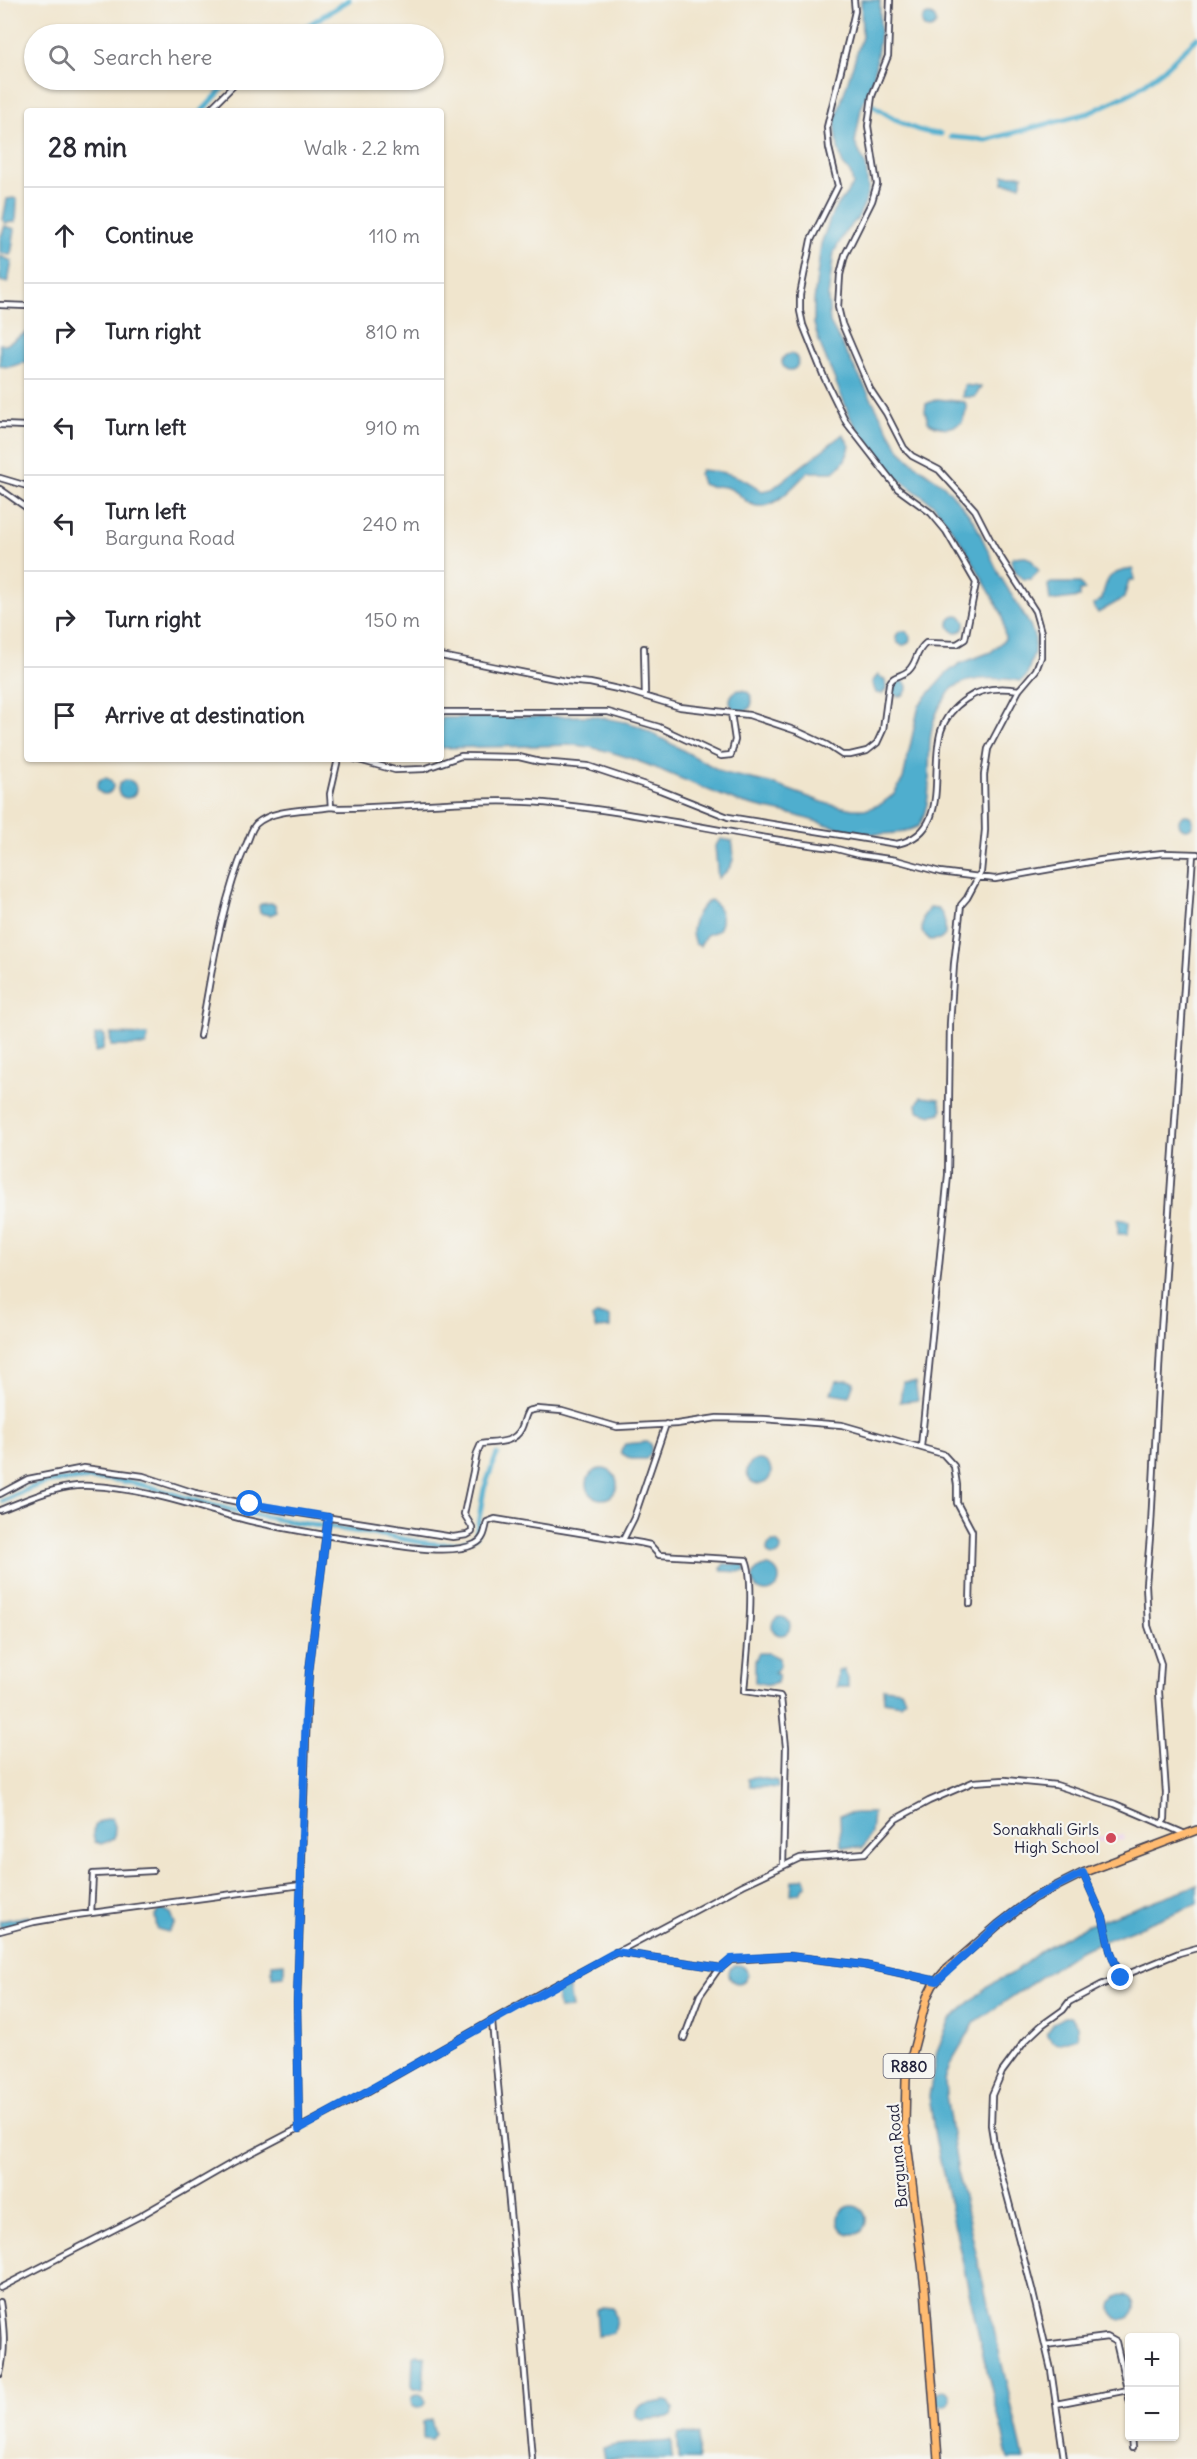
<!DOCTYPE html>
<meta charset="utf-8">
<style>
body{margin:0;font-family:Delius,sans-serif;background:#f2f2f3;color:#2b2b33}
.controls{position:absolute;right:18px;bottom:18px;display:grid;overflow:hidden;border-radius:6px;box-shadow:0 2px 4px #0004}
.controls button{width:54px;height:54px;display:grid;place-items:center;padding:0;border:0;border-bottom:2px solid #e1e1e2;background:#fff;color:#2b2b33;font:30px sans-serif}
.stop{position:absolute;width:18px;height:18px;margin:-14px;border:4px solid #1a73e8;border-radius:50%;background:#fff}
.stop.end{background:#1a73e8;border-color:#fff;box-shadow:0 2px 6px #0008}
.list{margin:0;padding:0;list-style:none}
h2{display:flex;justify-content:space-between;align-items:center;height:78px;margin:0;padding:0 24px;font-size:26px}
h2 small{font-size:20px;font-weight:400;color:#7c7c81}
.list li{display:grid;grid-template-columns:39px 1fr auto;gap:18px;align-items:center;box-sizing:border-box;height:96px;padding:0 24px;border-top:2px solid #e1e1e2}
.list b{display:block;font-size:22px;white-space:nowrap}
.list p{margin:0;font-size:20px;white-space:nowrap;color:#7c7c81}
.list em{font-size:20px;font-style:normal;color:#7c7c81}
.icon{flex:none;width:33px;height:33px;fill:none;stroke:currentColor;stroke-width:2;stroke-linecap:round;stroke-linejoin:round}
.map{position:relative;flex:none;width:1197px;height:2459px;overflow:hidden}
.search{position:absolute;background:#fff;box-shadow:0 2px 4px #0004;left:24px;top:24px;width:420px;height:66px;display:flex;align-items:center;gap:15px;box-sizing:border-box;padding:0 21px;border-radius:33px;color:#7c7c81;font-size:22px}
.panel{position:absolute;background:#fff;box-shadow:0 2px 4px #0004;left:24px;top:108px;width:420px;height:654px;border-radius:6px}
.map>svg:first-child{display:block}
.built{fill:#ecd1ea}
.water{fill:#4faece;stroke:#386884;stroke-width:1.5}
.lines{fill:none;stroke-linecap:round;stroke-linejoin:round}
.canal{stroke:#4faece;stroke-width:5}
.street-casing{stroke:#413f51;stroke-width:8}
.primary-casing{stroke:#413f51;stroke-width:10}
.street{stroke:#fff;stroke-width:4.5}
.primary{stroke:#ffbb71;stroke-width:7}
.route{stroke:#1a73e8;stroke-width:8}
.poi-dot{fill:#d1495b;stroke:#f6f6f2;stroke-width:2}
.labels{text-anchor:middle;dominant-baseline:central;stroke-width:4.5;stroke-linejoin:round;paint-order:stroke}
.shield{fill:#f6f6f2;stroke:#626272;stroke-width:1.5}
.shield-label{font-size:15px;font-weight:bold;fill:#22223b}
.poi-label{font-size:16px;fill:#22223b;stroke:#f6f6f2;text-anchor:end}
.street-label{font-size:16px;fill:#22223b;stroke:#f6f6f2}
</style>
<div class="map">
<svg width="1197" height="2459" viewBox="0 0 1197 2459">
<rect width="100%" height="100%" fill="#f6f6f2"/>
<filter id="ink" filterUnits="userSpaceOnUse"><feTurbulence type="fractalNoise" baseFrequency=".0167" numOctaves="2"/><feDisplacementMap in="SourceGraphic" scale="12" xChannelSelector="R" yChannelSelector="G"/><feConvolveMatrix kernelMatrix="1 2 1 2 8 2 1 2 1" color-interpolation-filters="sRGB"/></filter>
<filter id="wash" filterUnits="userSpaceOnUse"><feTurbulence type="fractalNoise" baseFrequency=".008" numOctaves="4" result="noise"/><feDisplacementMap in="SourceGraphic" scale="24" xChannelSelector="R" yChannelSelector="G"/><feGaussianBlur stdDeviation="1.35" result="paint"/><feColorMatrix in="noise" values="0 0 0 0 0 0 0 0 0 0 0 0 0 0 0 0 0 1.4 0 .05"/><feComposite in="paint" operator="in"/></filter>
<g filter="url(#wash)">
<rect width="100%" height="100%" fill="#f0e5cd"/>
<path class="built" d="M1124 1835 1125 1840 1098 1842 1097 1837Z"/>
<path class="water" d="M861 0H880V33L874 76 861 109 855 143 866 166 868 190 865 203 857 219 846 231 834 252 828 297 830 323 894 440 901 451 916 465 944 485 964 508 975 523 1000 576 1030 625 1035 639 1034 653 1026 677 1020 681C1000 678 969 675 952 689 949 692 946 697 944 700 916 739 941 787 919 826 880 845 833 826 794 815 775 810 755 808 736 801 682 782 633 752 576 745L441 748V718L593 716 625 722 639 726 724 773 770 783 828 804 853 809H868L881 804 894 794 903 779 919 705 946 674 959 664 991 652 1005 639 1002 614 964 546 934 505 892 474 872 450 851 419 820 344 814 324V301L821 244 833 211 853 185 851 174 843 165 838 148 835 121 862 37Z
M922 22a7 7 0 1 1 14 0a7 7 0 1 1-14 0Z
M1004 175H1023L1020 185 1003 183Z
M14 198 17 200 16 222 5 223 3 220 7 199Z
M5 226 15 229 11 255 0 253V239Z
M0 256 12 261 8 283 0 281Z
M27 332V362L9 367 0 366V344L6 345Z
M782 362a8 8 0 1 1 16 0a8 8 0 1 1-16 0Z
M964 385 981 387 975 397H962Z
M937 399 965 402 967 409 962 422C952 430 939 429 928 422L925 411 926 404Z
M843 434 850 446C847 458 843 465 834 472H808C795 484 772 515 751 504 743 500 738 491 728 488 719 484 711 489 702 484L699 474 701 470C727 472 740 475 762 491L772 489Z
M1023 556 1031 559 1039 571 1031 579H1023C1016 573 1013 569 1011 560L1014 557Z
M1133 569 1134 580H1129L1124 598 1098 613 1093 605 1102 599C1106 576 1110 572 1133 569Z
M1051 583H1080L1085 590 1080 591V597L1050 601 1048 585Z
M949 624a8 8 0 1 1 16 0a8 8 0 1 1-16 0Z
M896 638a7 7 0 1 1 14 0a7 7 0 1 1-14 0Z
M878 675 885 680 886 689 882 694 876 693 872 682Z
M891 688a8 8 0 1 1 16 0a8 8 0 1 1-16 0Z
M730 701a11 11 0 1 1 22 0a11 11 0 1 1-22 0Z
M97 786a8 8 0 1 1 16 0a8 8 0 1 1-16 0Z
M118 789a9 9 0 1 1 18 0a9 9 0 1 1-18 0Z
M1179 822a7 7 0 1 1 14 0a7 7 0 1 1-14 0Z
M721 839 732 841C736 858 733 869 718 878L715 846Z
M711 900C721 908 725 920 717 931L706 935 700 946 695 944C687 929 697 907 711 900Z
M271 903 275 905 277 912 270 915 260 913 259 906 261 904Z
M929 908 938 909C946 916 946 926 945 935L941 939 930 940 922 932 923 917Z
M103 1034 105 1036 103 1050 95 1052V1035Z
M110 1034 148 1035 146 1046H111Z
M921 1097 939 1099 942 1108 941 1113 932 1115 918 1111 917 1104Z
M1118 1219 1129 1221 1128 1234H1118Z
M596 1315 608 1316 610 1319V1328L596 1329 592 1318Z
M848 1380 854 1382 849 1396 831 1393 836 1381Z
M903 1382H915L918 1400 900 1402Z
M646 1442 651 1444C652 1451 651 1455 646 1459H631L621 1453V1450L625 1444Z
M747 1472a12 12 0 1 1 24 0a12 12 0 1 1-24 0Z
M587 1484a15 15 0 1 1 30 0a15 15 0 1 1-30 0Z
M767 1549a7 7 0 1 1 14 0a7 7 0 1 1-14 0Z
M724 1564H743L746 1571 745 1572 722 1571 721 1568Z
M753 1579a13 13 0 1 1 26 0a13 13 0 1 1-26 0Z
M772 1626a9 9 0 1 1 18 0a9 9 0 1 1-18 0Z
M759 1653H769L779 1658 780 1666 774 1673 779 1675 777 1683 768 1685 755 1682V1661Z
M844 1669 848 1678V1687H837L838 1671Z
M883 1688 901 1690 905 1699 901 1704 884 1701Z
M754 1777 777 1781 778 1788 750 1786 748 1779Z
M856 1813H873L871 1833 863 1848 841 1846 840 1815Z
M112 1818 115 1826 114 1839 101 1844 95 1842C89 1827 97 1820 112 1818Z
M805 1878 807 1884 799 1893 791 1894 792 1881Z
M1197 1885V1904L1079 1951 975 2022 950 2064 945 2080 946 2095 959 2179 1024 2459H1009L984 2359 935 2137 929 2096 937 2051 950 2020 989 1985 1014 1972 1042 1950 1083 1927Z
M161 1910 171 1913 175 1924 168 1932 157 1929 155 1916 158 1911Z
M28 1916 30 1919 28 1921 0 1928V1921Z
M284 1963V1976L272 1977V1964Z
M729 1974a9 9 0 1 1 18 0a9 9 0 1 1-18 0Z
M565 1989H569L572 2008 559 2009 556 1993Z
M1065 2017H1072L1077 2026 1078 2038 1058 2044 1052 2042 1047 2033 1054 2023Z
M838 2220a14 14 0 1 1 28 0a14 14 0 1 1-28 0Z
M1111 2307a12 12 0 1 1 24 0a12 12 0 1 1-24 0Z
M602 2307 613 2308 616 2319 613 2333 598 2336 596 2309Z
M416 2354 425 2357 423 2389H414L412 2386 413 2356Z
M935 2398a8 8 0 1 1 16 0a8 8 0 1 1-16 0Z
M411 2401a7 7 0 1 1 14 0a7 7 0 1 1-14 0Z
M665 2401 669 2402 673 2408V2415L670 2417 641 2420 636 2416V2410L642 2405Z
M431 2419 435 2434 431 2439 423 2438V2422Z
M679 2434 699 2435 698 2459H678L677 2438Z
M671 2441 672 2459H605L603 2448 616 2445Z"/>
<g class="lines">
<path class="canal" d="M294 34 349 0
M874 106C896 120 914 133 941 134
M202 111 231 80
M951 137 986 140 1089 113 1133 92 1163 70 1197 38
M3 1501C16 1495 31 1486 45 1483 61 1480 88 1479 104 1479 144 1481 181 1498 219 1507 273 1520 327 1527 382 1535 409 1539 450 1553 476 1536L484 1489 497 1454"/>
</g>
</g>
<g filter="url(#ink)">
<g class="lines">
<g class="street-casing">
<path id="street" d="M890 0 888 56 872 96 868 126 877 184 872 201 845 255 840 275 838 307 842 324 870 389 886 413 904 448 912 456 939 470 975 510 994 547 1035 611 1041 632V657L1036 670 1019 690 988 749 984 775 985 830 981 872 967 898 961 905 954 964 950 1024 948 1175 921 1447
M304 34 318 27 322 29 323 34
M208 111 239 80
M0 305 27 306
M0 425 27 426
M0 478 27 486
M0 489 27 508
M644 648 645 696
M441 656 565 681 590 683 627 691 680 707 749 715 797 731 827 745 842 755H850L867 751 877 743 883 730 889 684C893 675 901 677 908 671 918 662 914 653 926 643L957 644 965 639 976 583 946 531 931 513 898 489 846 422 824 377 803 325 800 311V295L811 240 838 186 829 148 827 127 850 33 855 11 854 0
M441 712H608L659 727 721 756 731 755 735 740 731 713
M338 759 330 794 331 807 339 808C407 808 476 797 544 803 641 812 736 836 833 848L860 855 896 860 940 872 995 879 1101 860 1163 853 1197 854
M355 759 395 770 424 769 461 756 519 757 540 762 588 766 660 790 728 817 897 844C952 832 929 770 941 731 945 718 954 707 966 699 981 688 1001 687 1019 690
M200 1036C212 972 220 905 246 845 249 839 251 829 256 824 274 808 308 811 331 807
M0 1494 28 1479 84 1468 143 1476 195 1493 267 1508 453 1537 467 1535 472 1532V1527L464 1514 477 1453 481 1444C494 1442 514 1444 521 1429 524 1423 524 1418 528 1411L537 1409 562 1411 617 1427 677 1424 717 1418 764 1419 842 1425 943 1454 954 1466 957 1485V1503L972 1531 970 1604
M0 1510C30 1499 58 1484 91 1486 147 1488 200 1509 255 1522 301 1532 347 1539 394 1545 415 1548 455 1554 475 1544 484 1540 485 1531 487 1522L495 1519 641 1543 650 1545 659 1555 746 1560C756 1581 746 1664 744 1691L780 1696 781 1698 786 1747 783 1866
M623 1540 634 1518 666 1424
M1161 1824 1165 1819 1166 1793 1159 1692 1161 1664 1148 1626 1146 1584 1151 1525 1161 1330 1193 854
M1083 1873 1103 1918 1110 1950 1121 1978
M91 1913 93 1874 153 1871
M0 1931 34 1922 69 1916 301 1885
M616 1952 721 1968 731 1960 789 1956 864 1965 936 1981
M492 2022 522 2338 532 2459
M684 2038 700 1995 719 1968
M299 2129 297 2002 307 1710 309 1672 328 1517
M0 2288 140 2216 232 2163 349 2102 533 1997 743 1885 800 1858 865 1853 896 1819 929 1801 973 1782 1005 1780 1056 1785 1115 1804 1183 1833
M0 2302C4 2327 6 2349 0 2374
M1045 2345 1107 2337 1116 2342 1130 2402
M1056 2404 1128 2390
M1131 2436 1132 2448
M1064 2459 1051 2370 1032 2289 995 2150 991 2125 992 2095 1002 2072 1025 2041 1042 2025 1063 2010 1069 2002 1101 1985 1179 1953 1197 1948"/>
</g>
<g class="primary-casing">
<path id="primary" d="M938 2459 925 2288 905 2126 906 2078 927 1997 933 1985 944 1972 998 1925 1033 1898 1083 1873 1197 1830"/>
</g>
<use href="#street" class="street"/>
<use href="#primary" class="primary"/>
</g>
</g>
<g class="lines" filter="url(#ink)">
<path class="route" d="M250 1504 328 1517 309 1672 306 1710 297 2002 299 2129 616 1952 721 1968 731 1959 789 1956 864 1965 937 1981 998 1925 1033 1898 1083 1873 1103 1918 1110 1950 1121 1978"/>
</g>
<circle class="poi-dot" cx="1111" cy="1838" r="6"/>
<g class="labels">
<rect class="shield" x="883.5" y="2054" width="51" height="24" rx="4.5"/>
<g class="shield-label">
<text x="909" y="2066">R880</text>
</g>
<g class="poi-label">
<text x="1099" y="1829">Sonakhali Girls<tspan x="1099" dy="18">High School</tspan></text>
</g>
<g class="street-label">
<text transform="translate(897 2156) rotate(-95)">Barguna Road</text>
</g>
</g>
</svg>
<div class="controls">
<button>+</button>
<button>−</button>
</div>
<div class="stop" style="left:250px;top:1504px"></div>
<div class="stop end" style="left:1121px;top:1978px"></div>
<div class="search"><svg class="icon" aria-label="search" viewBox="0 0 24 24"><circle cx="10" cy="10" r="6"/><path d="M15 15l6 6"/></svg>Search here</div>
<section class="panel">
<h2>28 min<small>Walk · 2.2 km</small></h2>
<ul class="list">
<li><svg class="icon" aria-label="ahead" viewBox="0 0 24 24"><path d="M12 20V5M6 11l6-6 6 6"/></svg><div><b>Continue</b></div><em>110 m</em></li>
<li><svg class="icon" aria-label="right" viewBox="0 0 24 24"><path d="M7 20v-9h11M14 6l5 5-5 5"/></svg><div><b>Turn right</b></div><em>810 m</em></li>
<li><svg class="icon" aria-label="left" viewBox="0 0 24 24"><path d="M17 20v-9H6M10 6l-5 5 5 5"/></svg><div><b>Turn left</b></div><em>910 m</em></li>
<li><svg class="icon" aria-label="left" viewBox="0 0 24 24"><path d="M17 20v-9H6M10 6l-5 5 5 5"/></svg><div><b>Turn left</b><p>Barguna Road</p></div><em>240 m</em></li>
<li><svg class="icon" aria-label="right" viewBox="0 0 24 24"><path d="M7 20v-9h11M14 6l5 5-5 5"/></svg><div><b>Turn right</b></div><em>150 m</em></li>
<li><svg class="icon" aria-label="arrive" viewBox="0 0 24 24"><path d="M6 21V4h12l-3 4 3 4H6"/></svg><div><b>Arrive at destination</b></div></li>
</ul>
</section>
</div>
